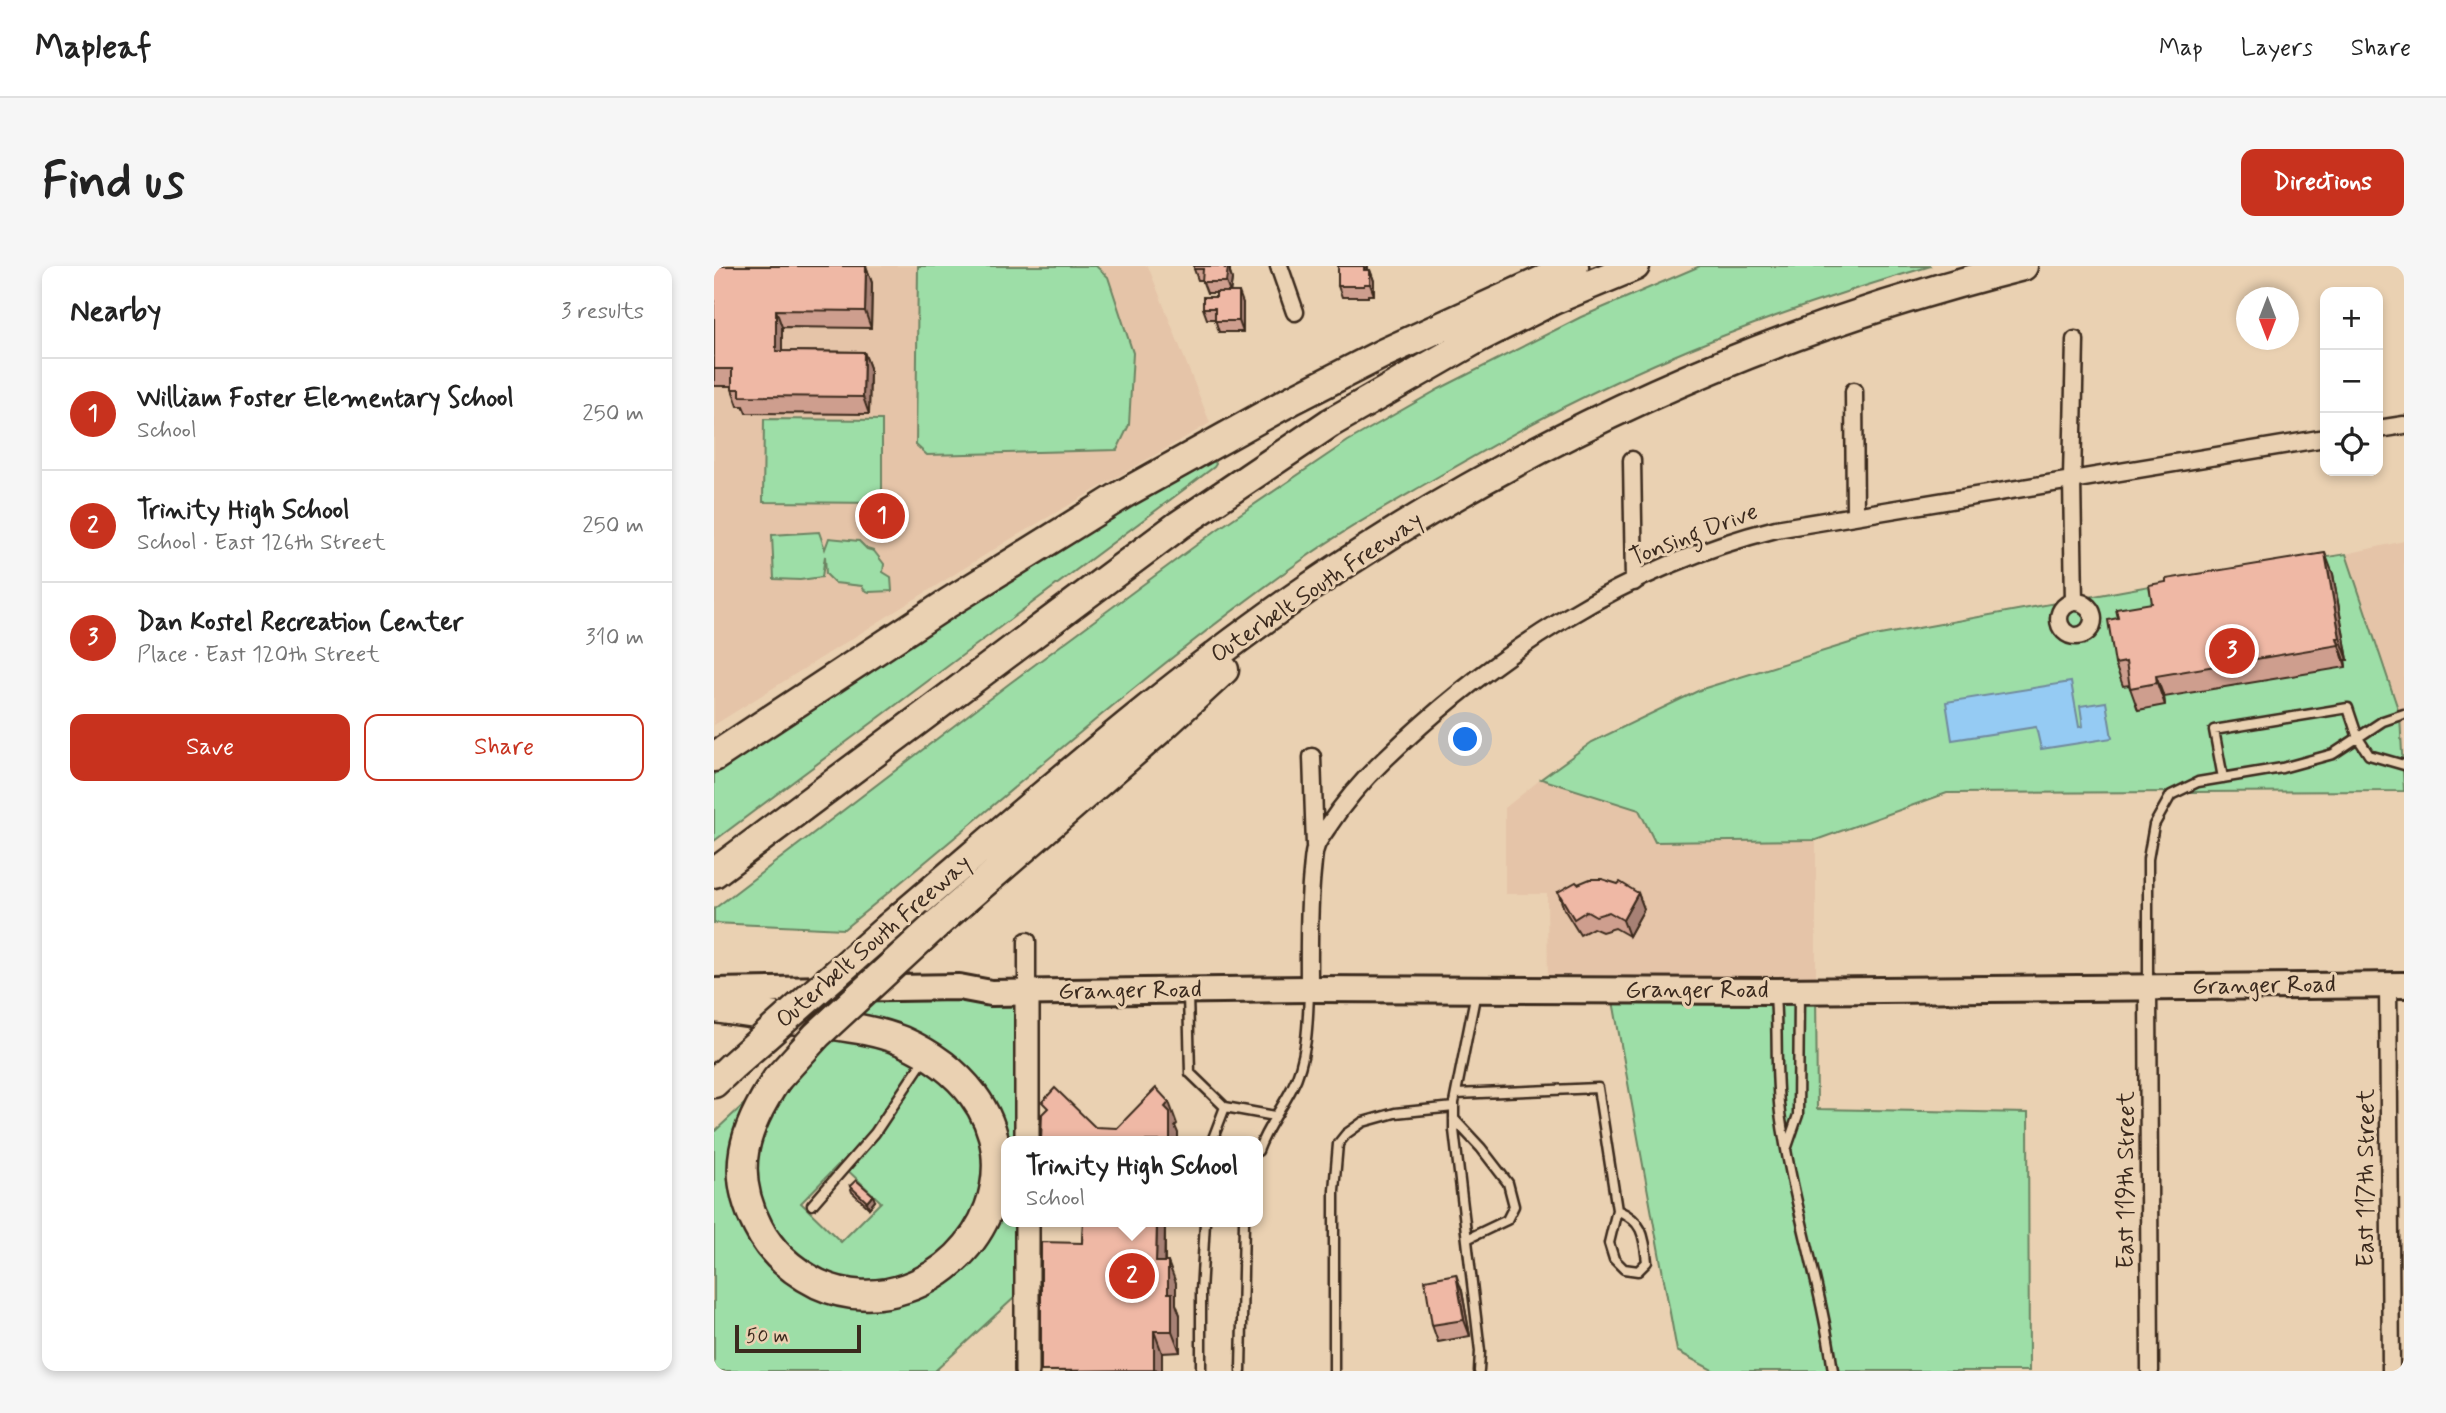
<!DOCTYPE html>
<meta charset="utf-8">
<style>
body{margin:0;font-family:Mynerve,sans-serif;background:#f6f6f6;color:#222}
.controls{position:absolute;right:21px;top:21px;display:grid;overflow:hidden;border-radius:14px;box-shadow:0 4px 10px #0003}
.controls button{width:63px;height:63px;display:grid;place-items:center;padding:0;border:0;border-bottom:2px solid #e0e0e0;background:#fff;color:#222;font:35px sans-serif}
.compass{position:absolute;left:1522px;top:21px;width:63px;height:63px;border-radius:50%;background:#fff;box-shadow:0 4px 10px #0003;rotate:180deg}
.scale{position:absolute;left:21px;bottom:18px;width:126px;box-sizing:border-box;padding-left:7px;border:4px solid #3b2a1e;border-top:0;font-size:19px;line-height:24px;white-space:nowrap;color:#3b2a1e;-webkit-text-stroke:5px #ead1b2;paint-order:stroke}
.you{position:absolute;left:752px;top:474px;width:24px;height:24px;margin:-18px;border:5px solid #fff;border-radius:50%;background:#1a73e8;box-shadow:0 0 0 10px #1a73e833}
.badge{display:grid;place-items:center;width:46px;height:46px;border-radius:50%;background:#c8321e;color:#fff;font-size:23px;font-weight:700}
.pin{position:absolute;translate:-50% -50%;border:4px solid #fff;box-shadow:0 2px 7px #0006}
.popup{position:absolute;left:287px;top:870px;width:262px;height:91px;box-sizing:border-box;display:grid;place-content:center;border-radius:14px;background:#fff;filter:drop-shadow(0 2px 5px #0005);font-size:23px;white-space:nowrap;color:#767676}
.popup b{font-size:26px;color:#222}
.popup::after{content:'';position:absolute;left:50%;top:100%;margin-left:-14px;border:14px solid transparent;border-top-color:#fff}
.list{margin:0;padding:0;list-style:none}
h2{display:flex;justify-content:space-between;align-items:center;height:91px;margin:0;padding:0 28px;font-size:30px}
h2 small{font-size:23px;font-weight:400;color:#767676}
.list li{display:grid;grid-template-columns:46px 1fr auto;gap:21px;align-items:center;box-sizing:border-box;height:112px;padding:0 28px;border-top:2px solid #e0e0e0}
.list b{display:block;font-size:26px;white-space:nowrap}
.list p{margin:0;font-size:23px;white-space:nowrap;color:#767676}
.list em{font-size:23px;font-style:normal;color:#767676}
.actions{display:flex;gap:14px;padding:21px 28px}
.actions a{flex:1;padding:16px 0;border:2px solid #c8321e;border-radius:14px;text-align:center;font-size:24px;color:#c8321e}
.actions .main{background:#c8321e;color:#fff}
.icon{flex:none;width:38px;height:38px;fill:none;stroke:currentColor;stroke-width:2;stroke-linecap:round;stroke-linejoin:round}
.map{position:relative;flex:none;width:1690px;height:1105px;overflow:hidden;border-radius:14px}
header{display:flex;align-items:center;gap:42px;box-sizing:border-box;height:98px;padding:0 35px;background:#fff;border-bottom:2px solid #e0e0e0}
header strong{font-size:33px}
nav{display:flex;gap:38px;margin-inline-start:auto;font-size:24px}
.intro{display:flex;align-items:center;justify-content:space-between;box-sizing:border-box;height:168px;padding:0 42px}
h1{margin:0;font-size:49px}
.button{padding:18px 32px;border-radius:14px;background:#c8321e;color:#fff;font-size:24px;font-weight:700}
main{display:flex;gap:42px;padding:0 42px}
aside{flex:1;background:#fff;border-radius:14px;box-shadow:0 4px 10px #0003}
.map>svg:first-child{display:block}
.built{fill:#e5c4a8}
.green{fill:#9ddea7;stroke:#6c8462;stroke-width:2;fill-rule:evenodd}
.water{fill:#95cbf3;stroke:#718b9e;stroke-width:2}
.lines{fill:none;stroke-linecap:round;stroke-linejoin:round}
.lane-casing{stroke:#3b2a1e;stroke-width:13}
.street-casing{stroke:#3b2a1e;stroke-width:21}
.secondary-casing{stroke:#3b2a1e;stroke-width:28}
.primary-casing{stroke:#3b2a1e;stroke-width:30}
.highway-casing{stroke:#3b2a1e;stroke-width:33}
.lane{stroke:#ead1b2;stroke-width:8}
.street{stroke:#ead1b2;stroke-width:16}
.secondary{stroke:#ead1b2;stroke-width:23}
.primary{stroke:#ead1b2;stroke-width:24}
.highway{stroke:#ead1b2;stroke-width:28}
.highway-bridge-casing{stroke:#3b2a1e;stroke-width:33;stroke-linecap:butt}
.highway-bridge{stroke:#ead1b2;stroke-width:28}
.wall{fill:#ce9e8e;stroke:#3b2a1e;stroke-width:2}
.shaded-wall{fill:#a78174;stroke:#3b2a1e;stroke-width:2}
.building{fill:#efb8a5;stroke:#3b2a1e;stroke-width:2}
.labels{text-anchor:middle;dominant-baseline:central;stroke-width:6;stroke-linejoin:round;paint-order:stroke}
.street-label{font-size:24px;fill:#3b2a1e;stroke:#ead1b2}
</style>
<header>
<strong>Mapleaf</strong>
<nav><a>Map</a><a>Layers</a><a>Share</a></nav>
</header>
<div class="intro"><h1>Find us</h1><a class="button">Directions</a></div>
<main>
<aside>
<h2>Nearby<small>3 results</small></h2>
<ul class="list">
<li><span class="badge">1</span><div><b>William Foster Elementary School</b><p>School</p></div><em>250 m</em></li>
<li><span class="badge">2</span><div><b>Trinity High School</b><p>School · East 126th Street</p></div><em>250 m</em></li>
<li><span class="badge">3</span><div><b>Dan Kostel Recreation Center</b><p>Place · East 120th Street</p></div><em>310 m</em></li>
</ul>
<div class="actions"><a class="main">Save</a><a>Share</a></div>
</aside>
<div class="map">
<svg width="1690" height="1105" viewBox="0 0 1690 1105">
<rect width="100%" height="100%" fill="#ead1b2"/>
<filter id="ink" filterUnits="userSpaceOnUse"><feTurbulence type="fractalNoise" baseFrequency=".0143" numOctaves="2"/><feDisplacementMap in="SourceGraphic" scale="14" xChannelSelector="R" yChannelSelector="G"/><feConvolveMatrix kernelMatrix="1 2 1 2 8 2 1 2 1" color-interpolation-filters="sRGB"/></filter>
<g filter="url(#ink)">
<path class="built" d="M0 0H434L496 157 295 274 0 459Z
M1690 275V507L1686 449 1632 288Z
M827 513 925 544 941 576 1102 574V724H834L833 628H791V542Z"/>
<path class="green" d="M204 0H382L394 11 419 87 415 159 403 184 213 189 202 179Z
M986 0H1217C1081 39 946 89 821 156 789 173 757 192 725 210 679 237 631 263 588 294 427 408 282 540 130 663L0 657V643L296 417 504 263 634 175 725 123 867 51Z
M50 153 168 154V237L49 236Z
M497 194 501 196 502 198 500 201 0 575V507L169 391 340 283Z
M105 266 111 283 115 272 145 275 153 283 160 285 170 298 169 306 177 311 178 325 155 326 150 324 148 320 121 317 112 308 111 290 108 311 86 314 60 313 58 269Z
M1632 288 1686 449 1690 525 1233 527 1102 574 941 576 925 544 827 513 878 476 988 423 1155 371 1441 319Z
M157 720 313 726V875H292V956H313V1020L221 1105H0V866ZM126 897 167 936 127 976 87 937Z
M897 724H1102L1103 843 1314 847 1315 1105H1000L963 1085Z"/>
<path class="water" d="M1357 416 1365 461 1369 460 1366 440 1392 436 1398 472 1327 483 1322 461 1238 474 1232 436Z"/>
<g class="lines">
<g class="lane-casing">
<path id="lane" d="M1509 512 1500 464 1634 442 1644 472 1655 489 1690 499
M1434 719V593L1440 559 1457 529 1484 516 1568 502 1619 488 1669 455 1690 448
M762 726 740 837V864L766 1085 765 1105
M474 728 476 807 511 841 498 875
M1061 729C1064 768 1061 807 1066 847 1078 934 1107 1018 1119 1105
M742 828 884 822 903 944 895 977 900 993 910 1003 924 1005 933 996C930 969 929 955 903 944
M511 841 561 850
M740 853 767 882 794 917 800 940 793 954 753 973
M1073 881 1084 849 1085 728
M544 885C552 862 567 844 578 822 593 794 594 757 595 725
M98 939 161 867 211 792
M487 1105V1026L491 956
M527 1105 530 956
M620 1105V924L624 878 632 868 649 856 681 847 740 841"/>
</g>
<g class="street-casing">
<path id="street" d="M565 0 581 46
M1140 125 1141 249
M1664 163 1690 159
M918 194 920 316
M1360 336 1358 213 1361 74
M1345 353a17 17 0 1 1 34 0a17 17 0 1 1-34 0Z
M598 491 601 580
M1674 718 1677 1105
M1434 722 1436 1105
M595 723C595 684 594 645 598 606 599 598 599 587 602 580 604 574 610 567 613 562 630 536 649 514 671 493 780 387 913 300 1062 263L1611 172
M313 726V675"/>
</g>
<g class="secondary-casing">
<path id="secondary" d="M313 726V875
M313 956V1105"/>
</g>
<g class="primary-casing">
<path id="primary" d="M0 725 245 721 277 727 595 723 1061 725 1690 719"/>
</g>
<g class="highway-casing">
<path id="highway" d="M0 491 234 337 411 227 578 134 670 87 860 0
M0 607 465 259 616 157 766 71 839 34 921 0
M224 657 444 465 510 404
M176 660C313 544 447 423 596 321 813 173 1053 64 1309 0
M0 742C35 747 70 752 105 757 133 761 162 764 188 775 215 787 241 805 259 829 312 900 271 995 192 1022 164 1032 132 1031 104 1018 78 1005 57 987 44 961 15 905 30 862 63 813
M0 817 17 801"/>
</g>
<use href="#lane" class="lane"/>
<use href="#street" class="street"/>
<use href="#secondary" class="secondary"/>
<use href="#primary" class="primary"/>
<use href="#highway" class="highway"/>
<g class="highway-bridge-casing">
<path id="highway-bridge" d="M17 801 176 660
M63 813 103 769 224 657"/>
</g>
<use href="#highway-bridge" class="highway-bridge"/>
</g>
<path class="wall" d="M0 0H152L158 17 157 62 68 61V85L150 86 156 102 155 148 32 147 29 140H24L18 123V120H0Z
M480 0 516 7 518 13 516 26 529 37V66H505L501 53H493L489 42 502 31V27H493L488 14H484L480 3Z
M654 0V4H656L660 15V29H654V31H628L624 20Z
M1619 308 1634 394H1631L1632 401 1450 431 1451 439 1424 444 1415 419 1409 420 1401 398 1404 352Z
M844 626 924 627 930 643 915 670 901 662 888 666 879 662 866 669 850 643Z
M136 920 161 935 155 942 138 926Z
M369 956H451V996L462 1017V1038L466 1049V1086L448 1087V1105H327L368 977Z
M748 1025 756 1070 724 1076 718 1059Z"/>
<path class="shaded-wall" d="M152 0 158 17 157 62 151 45Z
M512 0H516V7L518 13 516 27 512 16Z
M656 4 660 15V29L656 18Z
M525 26 529 37V66L525 55Z
M62 44 68 61V102L62 85Z
M150 86 156 102 155 148 149 131Z
M1611 287 1619 308 1634 394 1626 372Z
M1623 372 1631 394 1632 401 1625 379Z
M1442 410 1450 431 1451 439 1443 417Z
M924 627 930 643 915 670 909 654Z
M455 836 463 858 461 860 464 867V875H455L451 841Z
M159 929 161 935 155 942 153 936Z
M443 956H451L450 1017 442 996Z
M454 996 462 1017V1038L466 1049V1086L458 1065 454 1027Z
M742 1008 748 1025 756 1070 750 1054Z
M440 1065 448 1087V1105L440 1104Z"/>
<path class="building" d="M0 0H152L151 45 62 44V85L150 86 149 131 26 130V123H18V103H0Z
M480 0H512L511 2H514L512 16H488L489 3H480Z
M624 0H650V4H656V18H650V20H624Z
M502 26H525V55H501V42H489V31H502Z
M1611 287 1626 372H1623L1625 379 1442 410 1443 417 1416 422 1412 396 1401 398 1394 354 1404 352 1402 343 1438 337 1435 319 1452 316V313Z
M876 613H888L904 618 906 616 924 627 909 654 895 646 882 650 873 645 860 653 844 626 862 616 864 618Z
M341 822 381 861 403 862 442 822 455 836 451 841 456 846V875H328L327 874 328 848 334 842 328 836Z
M142 914 159 929 153 936 136 920Z
M369 956H443L442 996H454V1027H458V1065H440V1104L327 1105V976L368 977Z
M742 1008 750 1054 718 1059 711 1014Z"/>
</g>
<g class="labels">
<g class="street-label">
<text transform="translate(980 269) rotate(-21)">Tonsing Drive</text>
<text transform="translate(603 322) rotate(-34)">Outerbelt South Freeway</text>
<text transform="translate(160 676) rotate(-41)">Outerbelt South Freeway</text>
<text transform="translate(1550 720) rotate(-1)">Granger Road</text>
<text x="983" y="724">Granger Road</text>
<text transform="translate(416 725) rotate(-1)">Granger Road</text>
<text transform="translate(1652 912) rotate(-90)">East 117th Street</text>
<text transform="translate(1412 914) rotate(-90)">East 119th Street</text>
</g>
</g>
</svg>
<div class="controls">
<button>+</button>
<button>−</button>
<button><svg class="icon" aria-label="locate" viewBox="0 0 24 24"><circle cx="12" cy="12" r="6"/><path d="M12 2v4M12 18v4M2 12h4M18 12h4"/></svg></button>
</div>
<svg class="compass" viewBox="-18 -18 36 36"><path d="M0-13l5 13h-10z" fill="#e53935"/><path d="M0 13l5-13h-10z" fill="#767676"/></svg>
<div class="scale">50 m</div>
<div class="you"></div>
<div class="pin badge" style="left:168px;top:250px">1</div>
<div class="pin badge" style="left:418px;top:1010px">2</div>
<div class="popup"><b>Trinity High School</b>School</div>
<div class="pin badge" style="left:1518px;top:385px">3</div>
</div>
</main>
